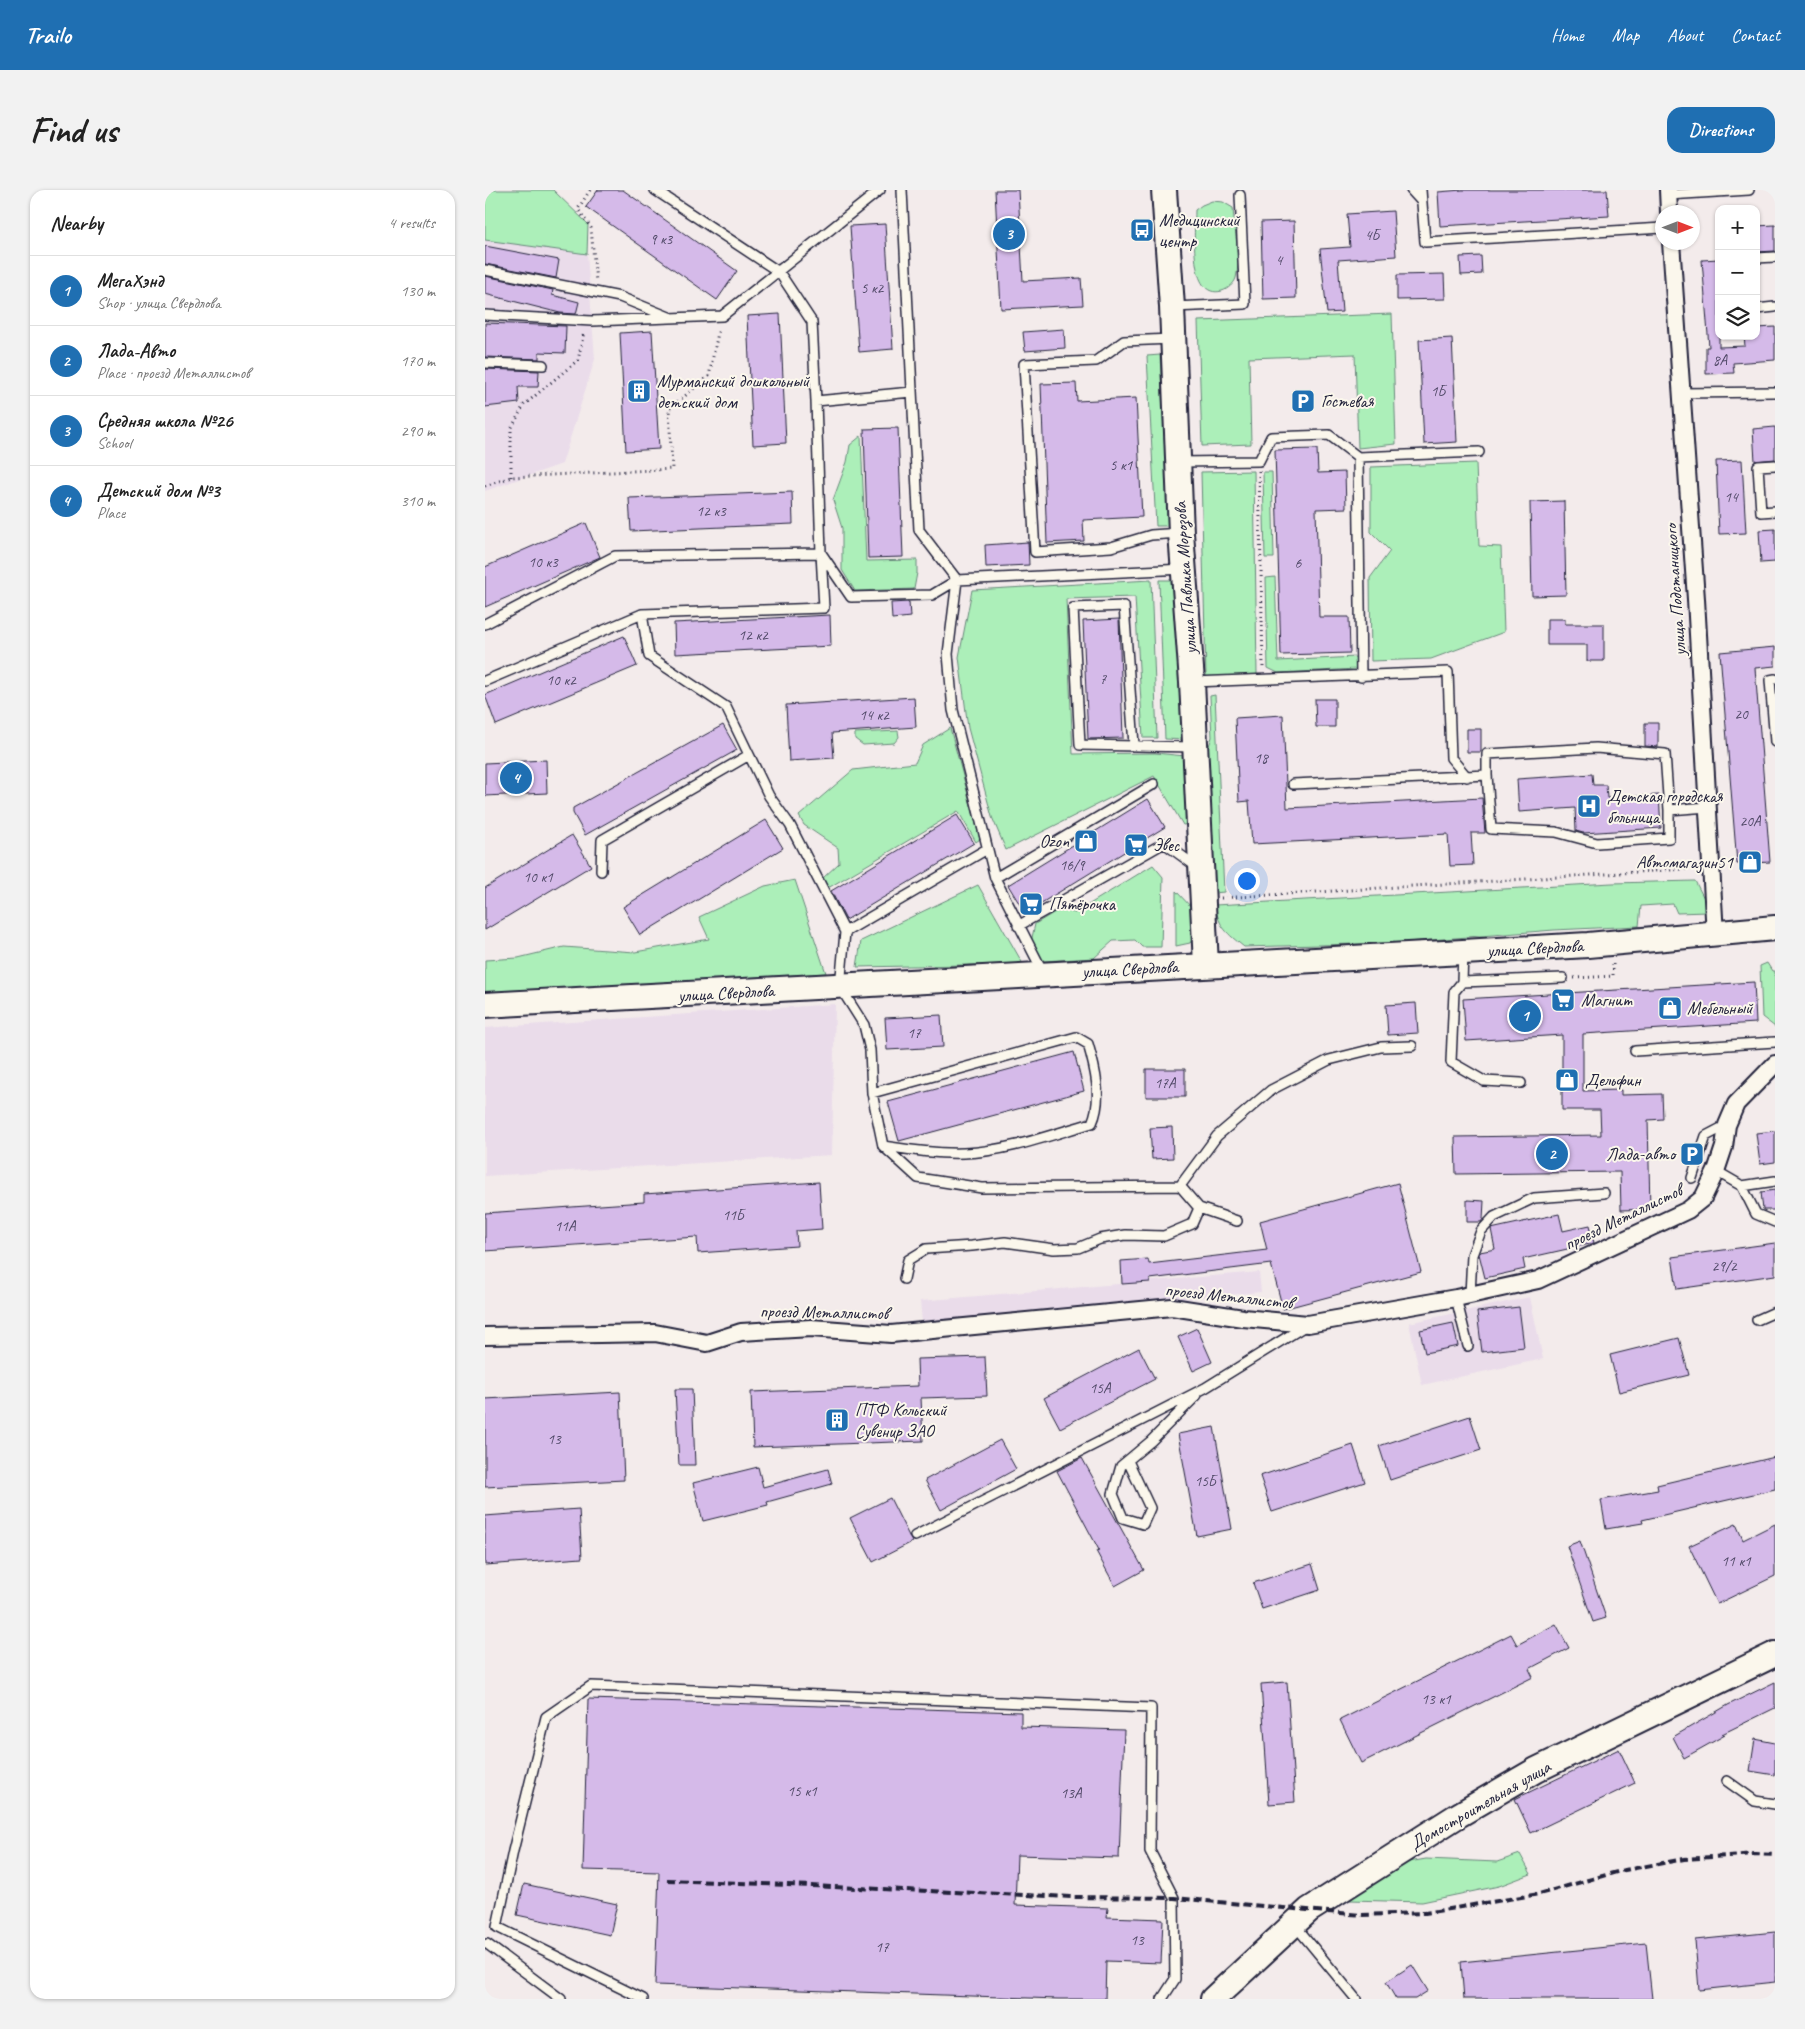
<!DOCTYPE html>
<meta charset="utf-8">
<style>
body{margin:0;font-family:Caveat,sans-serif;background:#f2f2f2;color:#222}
.controls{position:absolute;right:15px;top:15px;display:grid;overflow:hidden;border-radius:10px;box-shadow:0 1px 4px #0004}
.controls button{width:45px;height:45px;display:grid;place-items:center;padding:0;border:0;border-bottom:1px solid #e0e0e0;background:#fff;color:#222;font:25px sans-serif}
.compass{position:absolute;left:1170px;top:15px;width:45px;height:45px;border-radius:50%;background:#fff;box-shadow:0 1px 4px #0004;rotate:90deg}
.you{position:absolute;left:761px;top:690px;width:18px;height:18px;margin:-12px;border:4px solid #fff;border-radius:50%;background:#1a73e8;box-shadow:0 0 0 8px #1a73e833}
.badge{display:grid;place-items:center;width:32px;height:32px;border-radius:50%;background:#1f6fb2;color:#fff;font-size:16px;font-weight:700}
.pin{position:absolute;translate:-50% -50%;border:2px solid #fff;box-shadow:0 1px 5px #0006}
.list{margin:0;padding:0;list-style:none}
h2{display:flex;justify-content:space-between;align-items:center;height:65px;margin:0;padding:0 20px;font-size:21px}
h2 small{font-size:16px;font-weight:400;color:#767676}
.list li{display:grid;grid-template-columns:32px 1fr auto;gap:15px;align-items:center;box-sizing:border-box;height:70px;padding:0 20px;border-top:1px solid #e0e0e0}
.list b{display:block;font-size:19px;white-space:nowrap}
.list p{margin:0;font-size:16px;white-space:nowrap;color:#767676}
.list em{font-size:16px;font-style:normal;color:#767676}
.icon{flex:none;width:28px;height:28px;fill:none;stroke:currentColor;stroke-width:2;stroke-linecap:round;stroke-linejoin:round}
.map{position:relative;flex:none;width:1290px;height:1809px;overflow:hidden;border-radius:15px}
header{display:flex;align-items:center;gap:30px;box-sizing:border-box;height:70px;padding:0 25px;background:#1f6fb2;color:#fff}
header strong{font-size:24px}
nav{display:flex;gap:28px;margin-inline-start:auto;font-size:18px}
.intro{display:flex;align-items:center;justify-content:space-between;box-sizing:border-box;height:120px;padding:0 30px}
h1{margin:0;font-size:35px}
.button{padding:12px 22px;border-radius:15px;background:#1f6fb2;color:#fff;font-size:18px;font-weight:700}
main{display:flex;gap:30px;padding:0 30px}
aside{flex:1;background:#fff;border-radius:15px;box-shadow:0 1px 4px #0004}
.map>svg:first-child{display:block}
.built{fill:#eadcea}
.green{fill:#acefb9;stroke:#67887a}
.building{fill:#d5bae9;stroke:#22223b}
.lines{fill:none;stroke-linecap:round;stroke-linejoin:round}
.lane-casing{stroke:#22223b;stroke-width:12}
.street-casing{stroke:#22223b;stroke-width:20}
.secondary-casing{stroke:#22223b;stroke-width:28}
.path{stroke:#22223b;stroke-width:3;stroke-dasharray:1 4;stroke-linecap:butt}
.lane{stroke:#fbf7ec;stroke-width:9}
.street{stroke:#fbf7ec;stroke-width:16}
.secondary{stroke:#fbf7ec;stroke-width:24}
.rail{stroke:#22223b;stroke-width:4;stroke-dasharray:8 4;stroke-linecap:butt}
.labels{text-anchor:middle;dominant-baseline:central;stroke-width:4;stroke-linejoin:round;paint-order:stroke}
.number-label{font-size:15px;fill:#4f4866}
.poi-label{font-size:18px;fill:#22223b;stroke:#fbf7ec;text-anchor:start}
.street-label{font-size:18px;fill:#22223b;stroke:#fbf7ec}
</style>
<header>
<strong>Trailo</strong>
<nav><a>Home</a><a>Map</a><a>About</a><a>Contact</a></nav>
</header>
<div class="intro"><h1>Find us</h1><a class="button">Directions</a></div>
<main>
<aside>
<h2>Nearby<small>4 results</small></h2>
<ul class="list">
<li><span class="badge">1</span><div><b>МегаХэнд</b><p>Shop · улица Свердлова</p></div><em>130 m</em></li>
<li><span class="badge">2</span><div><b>Лада-Авто</b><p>Place · проезд Металлистов</p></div><em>170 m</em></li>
<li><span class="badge">3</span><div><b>Средняя школа №26</b><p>School</p></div><em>290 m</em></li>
<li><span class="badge">4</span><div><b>Детский дом №3</b><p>Place</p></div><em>310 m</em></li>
</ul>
</aside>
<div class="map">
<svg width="1290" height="1809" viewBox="0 0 1290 1809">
<rect width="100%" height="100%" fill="#f3ebeb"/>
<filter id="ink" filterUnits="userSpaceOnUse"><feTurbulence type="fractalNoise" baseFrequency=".02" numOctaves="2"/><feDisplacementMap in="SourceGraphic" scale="10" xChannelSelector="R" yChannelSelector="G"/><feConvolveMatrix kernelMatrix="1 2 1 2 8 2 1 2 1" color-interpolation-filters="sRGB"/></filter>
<g filter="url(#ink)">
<path class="built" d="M0 50 102 64 110 169 77 274 0 301Z
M350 814 347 965 0 986V838Z
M774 1082 776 1102 437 1132 435 1111Z
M1045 1107 1058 1169 937 1195 924 1133Z"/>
<path class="green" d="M0 0H68L103 34 102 64 0 50Z
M727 11 738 12 748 18C749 38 756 70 751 88 749 94 743 99 737 101 703 110 710 40 710 20L717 15Z
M907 124 911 254 873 258 870 164 764 168 766 254 717 256 713 131Z
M675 165 684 336H671L662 166Z
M376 246 381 371 432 370V383L429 399 370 401 357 380V338L348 310 362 272 365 255Z
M991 273 994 356 1016 357 1019 442 946 469 886 471 885 388 905 361 886 342V277Z
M769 281 772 485 721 487 716 282Z
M778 282H787L789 368H780Z
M790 387 793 471 871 467 872 479 793 483 783 478 781 388Z
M666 390 672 548H658L650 407 581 409 588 564 670 563 700 566 704 634 698 635 669 586 521 660 507 627 483 538 474 467 487 400Z
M674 390H689L700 550 680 549Z
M730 505 739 702 729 703 721 565 727 547 725 506Z
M465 538 495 649 491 652 473 621 343 698 338 688 354 673 353 658 319 635 314 626 368 580 430 573 438 555Z
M413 541 414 547 409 553 378 555 370 549V543Z
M668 675 678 687 676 757H657L650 750 628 751 609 768 558 771 546 752 550 734 575 719 590 723Z
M310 690 341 783 0 804V770L33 768 79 757 150 762 224 749 214 727 280 696Z
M1210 691 1223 716 1222 722 1192 723 1188 714 1156 716 1154 736 1069 740 909 753 759 757C742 743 734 738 730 715L1127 693Z
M493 695 538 774 372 777 376 751Z
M691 701 708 719V748L705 753 691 756Z
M1282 773 1287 781H1290V837L1277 827 1275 776Z
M1035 1664 1046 1684 1014 1696 937 1712 865 1710 912 1674 941 1669 1012 1672Z"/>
<path class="building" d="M113 0H138L252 81 232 110 101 17Z
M510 0H533L538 91 596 88 598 115 516 119Z
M977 0H1122L1124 26 955 36 953 2Z
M908 21 911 66 853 70 857 122 842 123 835 59 865 57 862 24Z
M809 31 811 108 778 109 776 32Z
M400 34 408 159 374 162 365 36Z
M1290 35V61L1271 62V36Z
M0 56 74 70 71 88 0 74Z
M996 66 997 84 976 85 975 67Z
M1234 69V157L1260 156 1259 146H1271V138L1290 137V170L1248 173 1249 183 1221 184V157H1224L1217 70Z
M959 84 960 109 912 110V85Z
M0 86 68 100 67 105 94 112 91 124 75 123 0 104Z
M295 124 301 253 268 255 262 126Z
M0 133 81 136 80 163 54 162V169L0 167Z
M579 139 580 158 540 161 538 142Z
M167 141 174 259 141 261 135 143Z
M967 148 972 252 939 254 934 150Z
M0 179 54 181 53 197H33L34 213 0 217Z
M591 193 592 211 651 208 657 327 598 330 599 351 562 353 556 194Z
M1290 237V269L1270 271 1268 239Z
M413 238 418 367 383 368 379 239Z
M832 259 833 283 860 282 861 318 831 319 834 427H864L865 463 796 465 790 260Z
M1257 270 1261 343 1234 344 1231 271Z
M307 302 308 334 146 341 144 308Z
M1079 311 1081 405 1047 406 1045 312Z
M101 333 115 367 0 417V377Z
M1290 339V372L1276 373 1274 340Z
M543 352 544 375 501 377 500 355Z
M424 412 425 427 407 429 406 413Z
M345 425 346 456 190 464 189 433Z
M634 429 638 548 603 549 598 431Z
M1062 429H1080V434H1119V471H1102V455H1062Z
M139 446 152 476 11 535 0 505Z
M1290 457V476L1270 478 1285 672 1252 674 1235 462Z
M429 507 431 537 347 543 349 568 304 571 301 515Z
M830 509H850V537H831Z
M798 525 802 618 997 608 1000 643H986L988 675 965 676 963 644 767 654 764 611 754 612 750 528Z
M1160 533H1173V557L1160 556Z
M238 535 252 560 100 645 88 623V618Z
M982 539H996V562H982Z
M61 570 62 603 0 606V573Z
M1107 584 1108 595H1121L1122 608 1174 605 1176 638 1098 643 1091 641 1090 618 1034 622 1032 589Z
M663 609 680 637 540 723 523 695Z
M472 625 489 653 361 730 346 701Z
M281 630 298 658 155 745 138 717Z
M87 645 106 676 0 740V698Z
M1269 792 1271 833 1098 844V901L1136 900V905L1177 904 1178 929 1163 930 1165 1019 1136 1020 1135 982 971 984 970 947 1116 945 1115 920H1077V845L981 851 978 809Z
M931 813 933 843 903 845 901 815Z
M456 825 458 857 402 860 400 828Z
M589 862 599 901 414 951 403 912Z
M661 879H700V907H661Z
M687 937 688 968 667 969 665 938Z
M1290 941V972L1275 974 1271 943Z
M334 992 337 1039 311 1041 312 1056 213 1063 212 1047 0 1061V1023L159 1012V1004Z
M913 993 936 1082 798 1119 786 1074 665 1089V1092L637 1094 636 1071 663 1069 664 1074 782 1060 775 1031Z
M1290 1000V1020H1278L1276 1002Z
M982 1010 999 1011 998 1029 996 1032H982Z
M1074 1024 1078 1041 1105 1035 1109 1053 1038 1069 1040 1079 1000 1088 994 1064 995 1062 1010 1059 1006 1039Z
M1290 1053V1085L1192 1099 1187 1067Z
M1034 1117 1039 1157 997 1162 992 1122Z
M968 1133 973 1156 940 1163 935 1140Z
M712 1138 727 1172 708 1181 693 1147Z
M1194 1148 1204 1185 1134 1202 1125 1165Z
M654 1158 670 1189 575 1238 559 1208Z
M500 1167 502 1206 436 1208 438 1251 268 1257 266 1202 433 1196 432 1169Z
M190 1199H207L210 1275H194Z
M135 1202 139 1290 0 1297V1209Z
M985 1226 996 1260 905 1290 894 1256Z
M729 1237 747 1339 712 1346 693 1244Z
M515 1250 531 1279 456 1320 440 1290Z
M868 1255 880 1292 787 1322 775 1286Z
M1290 1267V1299L1157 1330 1158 1333 1121 1339 1116 1310 1173 1300 1172 1295Z
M597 1268 659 1380 630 1396 611 1361 614 1360 572 1281Z
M273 1277 278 1297 343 1279 347 1294 282 1312 283 1315 218 1331 208 1293Z
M405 1308 427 1352 388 1372 365 1328Z
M94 1319 97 1368 0 1375V1326Z
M1251 1334 1258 1350 1290 1334V1386L1232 1414 1204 1356Z
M1095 1351 1121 1428 1108 1432 1082 1356Z
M827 1374 835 1400 777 1419 768 1393Z
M1071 1434 1084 1458 1044 1479 1048 1487 876 1573 855 1530 1026 1444 1032 1455Z
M802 1492 810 1612 784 1614 776 1494Z
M1290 1492V1518L1237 1544 1240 1545 1199 1568 1188 1547 1243 1515Z
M103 1509 536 1522V1537L639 1540 634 1668 532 1665 530 1715 623 1718 622 1727 678 1729 676 1773 621 1771 620 1809H573L170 1795 174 1682 98 1680Z
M1270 1549 1290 1553V1585L1265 1581Z
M1134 1559 1150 1593 1046 1643 1030 1609Z
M39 1694 132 1714 125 1745 32 1725Z
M1290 1742V1792L1214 1800 1210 1750Z
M1161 1753 1167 1809H979L976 1772Z
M927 1775 943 1801 930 1809H911L901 1792Z"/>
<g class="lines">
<g class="lane-casing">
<path id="lane" d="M170 0 294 82 327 132 331 211 427 202
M417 0 434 340 472 390 463 464 468 520 510 688
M926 0 936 11
M936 0 940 52 1178 38
M1183 5 1264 0
M1271 68 1290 67
M0 80 135 107 184 127
M687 117 760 114 755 5
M1271 119 1290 117
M0 125 107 131 237 126 395 0
M687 149 639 151 611 171 539 174 550 362 626 357 666 345 695 343
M0 173 58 175
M1197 203 1290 202
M331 211 336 363 366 407 447 405 472 390 699 379
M873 267 994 262
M694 272 774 271 786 247 844 245 873 267 876 487
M1290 275 1273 276 1276 322 1290 321
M157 424 164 466 241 517 284 606 305 635 360 742 355 797 379 835 385 860 387 903 398 956 433 988 497 998 695 996 732 946 786 900 844 870 896 857 927 856
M0 434 130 366 336 363 339 418 157 424 0 491
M1290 489 1285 490 1290 552
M708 492 963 482 966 568 982 587
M649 555 639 416 588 418 595 555 710 557
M1002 585V564L1111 558 1180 564 1184 620 1223 617
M808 594 1002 585 1006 639 1071 642 1112 653 1184 648V620
M116 681 117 650 264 565
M533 736 679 653 712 677
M360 742 502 659
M978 762 977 792 969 802 966 872 999 891 1036 893
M559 784 510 688 669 594
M977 792 1078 788
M1150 861 1290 852
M387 903 591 847 603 854C610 878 618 909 607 933 565 945 524 961 479 963 452 964 426 960 399 956
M1231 981 1257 996 1290 991
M1207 988 1221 946 1242 935
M695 996 714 1018 752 1031
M1257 996 1271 1024 1290 1032
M419 1089 423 1070 441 1059 487 1056 520 1052 569 1059 593 1058 615 1049 640 1045 679 1046 707 1034 714 1018
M985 1105 987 1065 996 1041 1009 1027 1049 1008 1119 1003
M971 1108 983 1156
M1272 1130 1290 1122
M643 1271 665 1318 658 1334 638 1328 628 1304 636 1276 666 1251 712 1205
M430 1346 720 1198 820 1136
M1242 1591 1270 1611 1290 1614
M809 1734 871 1809
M2 1754 76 1809
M158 1809 12 1737 28 1661 61 1527 106 1496 666 1518 665 1661 689 1708 690 1789 677 1809"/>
</g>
<g class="street-casing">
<path id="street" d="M1183 0 1184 22
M1186 52 1211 409 1230 745
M0 1146 170 1143 222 1153 256 1142 326 1138 406 1144 687 1117 758 1128 823 1134 971 1108 1053 1090 1203 1020 1218 1008 1231 981 1239 957 1242 935 1251 914 1290 874"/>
</g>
<g class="secondary-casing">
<path id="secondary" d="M679 0 687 117 696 343 707 492 721 775
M0 815 978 762 1103 755 1290 738
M728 1809 824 1720 972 1626 1051 1580 1290 1464"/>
</g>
<path class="path" d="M105 0 93 19 106 38 111 92
M774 281 778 477
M26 287V239L39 215 93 170 99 142
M0 296 26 287 187 279 184 219 224 186 234 138
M736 708 1201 679
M1089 788 1128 786V773"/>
<use href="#lane" class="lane"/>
<use href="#street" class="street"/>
<use href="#secondary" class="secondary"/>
<path class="rail" d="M182 1690 587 1707 689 1708 877 1725 940 1723 1054 1704 1135 1681 1199 1669 1271 1664 1290 1665"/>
</g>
</g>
<defs>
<g id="bus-square" transform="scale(1.25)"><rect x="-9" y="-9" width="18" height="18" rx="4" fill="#1f6fb2" stroke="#fbf7ec"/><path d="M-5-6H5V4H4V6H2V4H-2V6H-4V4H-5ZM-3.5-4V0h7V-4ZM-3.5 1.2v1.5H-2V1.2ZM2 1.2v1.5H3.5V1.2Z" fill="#fff"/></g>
<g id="building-square" transform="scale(1.25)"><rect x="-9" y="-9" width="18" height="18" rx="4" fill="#1f6fb2" stroke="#fbf7ec"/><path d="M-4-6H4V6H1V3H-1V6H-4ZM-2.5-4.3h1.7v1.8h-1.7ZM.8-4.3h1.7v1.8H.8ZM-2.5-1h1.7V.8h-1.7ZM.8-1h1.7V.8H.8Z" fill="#fff"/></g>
<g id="parking-square" transform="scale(1.25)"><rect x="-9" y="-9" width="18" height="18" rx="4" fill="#1f6fb2" stroke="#fbf7ec"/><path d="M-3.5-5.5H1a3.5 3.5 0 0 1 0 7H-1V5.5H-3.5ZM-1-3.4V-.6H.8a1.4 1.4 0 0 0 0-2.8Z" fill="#fff"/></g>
<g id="hospital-square" transform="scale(1.25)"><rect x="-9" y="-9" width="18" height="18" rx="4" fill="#1f6fb2" stroke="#fbf7ec"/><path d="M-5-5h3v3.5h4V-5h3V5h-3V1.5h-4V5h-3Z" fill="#fff"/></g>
<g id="shop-square" transform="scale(1.25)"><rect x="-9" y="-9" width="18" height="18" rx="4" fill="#1f6fb2" stroke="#fbf7ec"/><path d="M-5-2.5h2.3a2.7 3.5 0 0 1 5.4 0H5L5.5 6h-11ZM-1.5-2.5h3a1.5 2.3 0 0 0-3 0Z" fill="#fff"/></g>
<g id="supermarket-square" transform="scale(1.25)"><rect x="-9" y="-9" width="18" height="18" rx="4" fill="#1f6fb2" stroke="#fbf7ec"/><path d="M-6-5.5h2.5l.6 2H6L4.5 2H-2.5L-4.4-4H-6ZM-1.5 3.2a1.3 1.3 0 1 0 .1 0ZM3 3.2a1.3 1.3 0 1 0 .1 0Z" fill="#fff"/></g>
</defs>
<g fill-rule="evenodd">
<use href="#bus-square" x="657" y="40"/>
<use href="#building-square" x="154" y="201"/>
<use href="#parking-square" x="818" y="211"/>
<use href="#hospital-square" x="1104" y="616"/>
<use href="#shop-square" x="601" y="651"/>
<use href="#supermarket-square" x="651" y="655"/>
<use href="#shop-square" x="1265" y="672"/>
<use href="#supermarket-square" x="546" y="714"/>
<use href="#supermarket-square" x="1078" y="810"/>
<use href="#shop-square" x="1185" y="818"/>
<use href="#shop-square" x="1082" y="890"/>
<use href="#parking-square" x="1207" y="964"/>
<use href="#building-square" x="352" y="1230"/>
</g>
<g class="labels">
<g class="number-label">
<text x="887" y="45">4Б</text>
<text x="176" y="49">9 к3</text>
<text x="794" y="70">4</text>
<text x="387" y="98">5 к2</text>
<text x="1235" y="170">8А</text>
<text x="953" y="201">1Б</text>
<text x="636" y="275">5 к1</text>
<text x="1246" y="307">14</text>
<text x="226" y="321">12 к3</text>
<text x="58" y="372">10 к3</text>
<text x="813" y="373">6</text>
<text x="268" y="445">12 к2</text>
<text x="618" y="489">7</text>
<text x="76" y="490">10 к2</text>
<text x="1256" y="524">20</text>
<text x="389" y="525">14 к2</text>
<text x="776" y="568">18</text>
<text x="1265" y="631">20А</text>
<text x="587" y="675">16/9</text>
<text x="53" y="687">10 к1</text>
<text x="429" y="843">17</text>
<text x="680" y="893">17А</text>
<text x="248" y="1025">11Б</text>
<text x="80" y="1036">11А</text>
<text x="1239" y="1076">29/2</text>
<text x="615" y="1198">15А</text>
<text x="69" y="1249">13</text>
<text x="720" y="1291">15Б</text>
<text x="1251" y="1371">11 к1</text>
<text x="951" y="1509">13 к1</text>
<text x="317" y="1601">15 к1</text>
<text x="586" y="1603">13А</text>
<text x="652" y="1750">13</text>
<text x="397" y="1757">17</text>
</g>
<g class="poi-label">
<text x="674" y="30">Медицинский<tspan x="674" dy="21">центр</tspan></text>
<text x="172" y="191">Мурманский дошкольный<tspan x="172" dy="21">детский дом</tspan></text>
<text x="836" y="211">Гостевая</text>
<text x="1122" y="606">Детская городская<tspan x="1122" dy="21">больница</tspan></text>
<text x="584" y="651" text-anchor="end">Ozon</text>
<text x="668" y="655">Эвес</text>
<text x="1248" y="672" text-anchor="end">Автомагазин51</text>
<text x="564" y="714">Пятёрочка</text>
<text x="1096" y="810">Магнит</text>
<text x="1202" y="818">Мебельный</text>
<text x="1100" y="890">Дельфин</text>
<text x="1190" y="964" text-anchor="end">Лада-авто</text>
<text x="370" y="1220">ПТФ Кольский<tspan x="370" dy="21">Сувенир ЗАО</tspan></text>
</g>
<g class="street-label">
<text transform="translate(700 388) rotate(-94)">улица Павлика Морозова</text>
<text transform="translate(1190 400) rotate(-94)">улица Подстаницкого</text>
<text transform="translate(1050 758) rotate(-3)">улица Свердлова</text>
<text transform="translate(645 779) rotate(-3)">улица Свердлова</text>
<text transform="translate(241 803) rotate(-3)">улица Свердлова</text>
<text transform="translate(1138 1027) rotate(-26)">проезд Металлистов</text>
<text transform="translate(744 1106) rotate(6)">проезд Металлистов</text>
<text transform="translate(339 1122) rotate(1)">проезд Металлистов</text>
<text transform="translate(995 1615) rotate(-30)">Домостроительная улица</text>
</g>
</g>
</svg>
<div class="controls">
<button>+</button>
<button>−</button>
<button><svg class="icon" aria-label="layers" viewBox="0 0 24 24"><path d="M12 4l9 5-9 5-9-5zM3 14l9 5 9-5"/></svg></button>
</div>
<svg class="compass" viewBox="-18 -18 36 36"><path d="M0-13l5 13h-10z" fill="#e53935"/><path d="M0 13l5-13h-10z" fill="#767676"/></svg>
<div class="you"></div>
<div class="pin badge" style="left:1040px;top:826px">1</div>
<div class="pin badge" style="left:1067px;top:964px">2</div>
<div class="pin badge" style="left:524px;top:44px">3</div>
<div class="pin badge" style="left:31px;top:588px">4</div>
</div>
</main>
